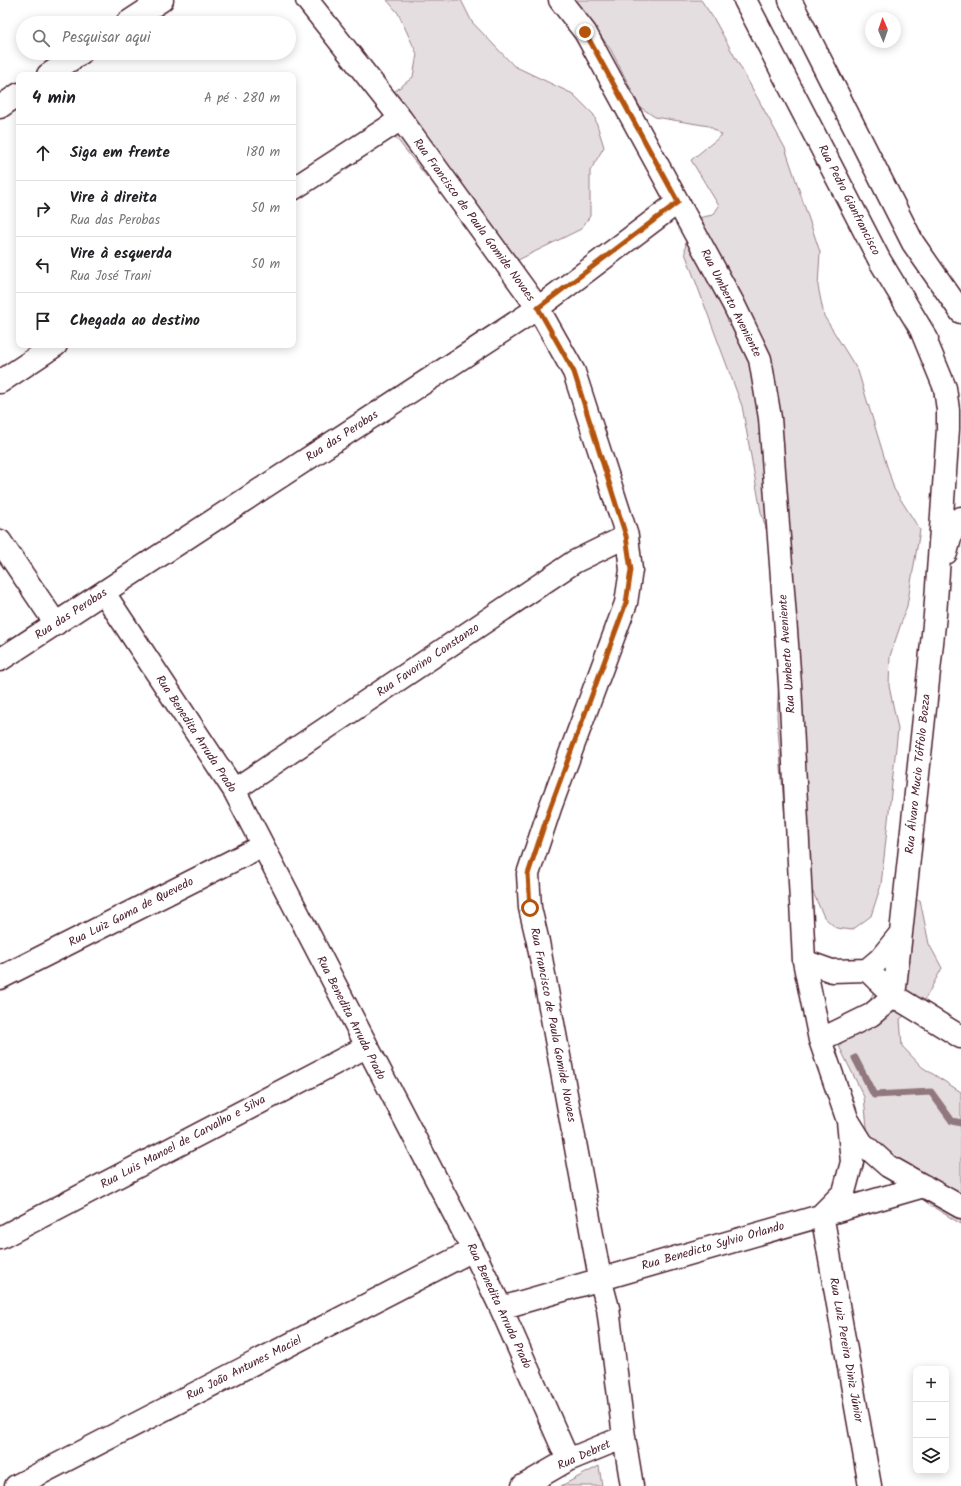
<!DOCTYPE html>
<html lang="pt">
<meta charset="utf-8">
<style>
body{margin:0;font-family:Kalam,sans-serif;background:#f6f6f6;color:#202124}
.controls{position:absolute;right:12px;bottom:12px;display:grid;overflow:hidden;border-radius:8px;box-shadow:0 2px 10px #0003}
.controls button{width:36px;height:36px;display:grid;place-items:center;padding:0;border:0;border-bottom:1px solid #e0e0e0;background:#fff;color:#202124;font:20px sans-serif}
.compass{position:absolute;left:865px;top:12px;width:36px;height:36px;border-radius:50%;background:#fff;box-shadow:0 2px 10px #0003;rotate:358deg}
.stop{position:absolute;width:12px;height:12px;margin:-9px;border:3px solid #b45309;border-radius:50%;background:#fff}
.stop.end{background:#b45309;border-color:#fff;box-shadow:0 1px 4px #0008}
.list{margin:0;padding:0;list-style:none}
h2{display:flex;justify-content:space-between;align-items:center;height:52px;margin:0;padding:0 16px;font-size:17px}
h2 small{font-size:13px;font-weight:400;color:#757577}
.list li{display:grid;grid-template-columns:26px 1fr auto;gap:12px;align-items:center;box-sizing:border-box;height:56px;padding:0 16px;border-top:1px solid #e0e0e0}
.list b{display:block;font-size:15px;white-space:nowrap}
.list p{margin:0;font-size:13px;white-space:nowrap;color:#757577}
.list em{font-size:13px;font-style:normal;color:#757577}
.icon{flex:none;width:22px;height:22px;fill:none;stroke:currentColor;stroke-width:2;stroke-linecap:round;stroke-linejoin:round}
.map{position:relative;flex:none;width:961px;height:1486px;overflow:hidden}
.search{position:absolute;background:#fff;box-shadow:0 2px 10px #0003;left:16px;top:16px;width:280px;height:44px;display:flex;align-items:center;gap:10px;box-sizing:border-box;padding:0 14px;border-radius:22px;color:#757577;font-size:15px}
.panel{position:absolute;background:#fff;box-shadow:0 2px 10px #0003;left:16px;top:72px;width:280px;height:276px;border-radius:8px}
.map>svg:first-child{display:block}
.green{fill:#e5dee0;stroke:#987e86}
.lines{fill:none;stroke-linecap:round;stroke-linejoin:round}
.stream{stroke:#91787e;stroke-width:7}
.minor-casing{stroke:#4a1f2b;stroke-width:25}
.minor{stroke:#fff;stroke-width:22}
.route{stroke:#b45309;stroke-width:5}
.labels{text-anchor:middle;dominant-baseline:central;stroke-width:4;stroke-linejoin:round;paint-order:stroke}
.street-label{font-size:12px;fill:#4a1f2b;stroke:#fff}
</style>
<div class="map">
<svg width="961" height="1486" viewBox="0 0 961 1486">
<rect width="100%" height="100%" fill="#fff"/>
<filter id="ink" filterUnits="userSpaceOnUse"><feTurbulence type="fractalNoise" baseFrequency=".025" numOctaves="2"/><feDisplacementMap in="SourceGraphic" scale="8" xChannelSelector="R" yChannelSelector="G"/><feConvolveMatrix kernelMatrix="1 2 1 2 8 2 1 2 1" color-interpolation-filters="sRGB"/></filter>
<g filter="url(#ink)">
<path class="green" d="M387 0H461L472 22 514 66 573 94 594 115 604 147 590 171V216L581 229 514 262 472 206 426 176 393 134 385 99 413 77 417 54 398 13Z
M575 0H701L714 19 785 148 820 252 818 286 824 316 858 371 894 489 920 530 907 606 890 656 889 686 898 729 881 885 871 916 852 930 836 928 824 917 786 832 777 716 784 588 761 512 742 406 685 253 687 220 713 215 719 206 691 160 722 135 709 126 655 117 640 107 611 50Z
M912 900H920L929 944 942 968 924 1001 900 1019 902 1046 922 1067 961 1092V1224L930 1205 888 1172 869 1147 864 1097 839 1046 866 1010Z
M599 1466 602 1486H561Z"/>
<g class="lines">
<path class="stream" d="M855 1058 874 1095 931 1092 952 1121 961 1123"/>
<g class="minor-casing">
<path id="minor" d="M307 0 401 119 538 308 574 372 627 536 631 570 626 603 550 808 528 874 530 908 538 942 600 1278 608 1308 624 1437 632 1486
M560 0 585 32 733 303 760 359 770 418 790 684 804 961 820 1040 848 1121 852 1162 844 1192 822 1214 870 1486
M745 0 880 261 927 339
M790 0 913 243 961 312
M127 23 162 0
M48 75 81 53
M0 107 19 94
M293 189 401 119
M0 382 56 345
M0 541 56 624
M946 553 952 531 961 518
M104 593 234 790 473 1250 501 1308 568 1460
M0 660 538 308 678 202
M234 790 574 562 627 536
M901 933 935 615 948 429V410L945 388 920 327
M804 961 832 971 867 970 880 959 901 933 894 996 871 1015 820 1040
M867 970 894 996 961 1037
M0 978 262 846
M849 1122 862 1143 888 1166 961 1207
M0 1238 366 1047
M501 1308 924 1186
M16 1486 473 1250
M523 1486 568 1460 624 1437"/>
</g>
<use href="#minor" class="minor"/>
</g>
</g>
<g class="lines" filter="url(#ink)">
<path class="route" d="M530 908 528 874 550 808 626 603 631 570 626 536 574 372 538 308 678 202 585 32"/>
</g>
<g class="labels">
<g class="street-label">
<text transform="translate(849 200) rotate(63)">Rua Pedro Gianfrancisco</text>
<text transform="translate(474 220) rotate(54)">Rua Francisco de Paula Gomide Novaes</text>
<text transform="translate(731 303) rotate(63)">Rua Umberto Aveniente</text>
<text transform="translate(342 436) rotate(-33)">Rua das Perobas</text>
<text transform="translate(71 614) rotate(-33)">Rua das Perobas</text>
<text transform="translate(787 654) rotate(-94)">Rua Umberto Aveniente</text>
<text transform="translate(428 660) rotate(-34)">Rua Favorino Constanzo</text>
<text transform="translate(196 734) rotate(57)">Rua Benedita Arruda Prado</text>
<text transform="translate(918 774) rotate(-84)">Rua Álvaro Mucio Tóffolo Bozza</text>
<text transform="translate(131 912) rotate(-27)">Rua Luiz Gama de Quevedo</text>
<text transform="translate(351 1018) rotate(63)">Rua Benedita Arruda Prado</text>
<text transform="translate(553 1025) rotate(79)">Rua Francisco de Paula Gomide Novaes</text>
<text transform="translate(183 1142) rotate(-28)">Rua Luis Manoel de Carvalho e Silva</text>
<text transform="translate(713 1246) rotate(-16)">Rua Benedicto Sylvio Orlando</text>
<text transform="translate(499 1306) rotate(65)">Rua Benedita Arruda Prado</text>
<text transform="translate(846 1350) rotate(80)">Rua Luiz Pereira Diniz Júnior</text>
<text transform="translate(244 1368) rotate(-27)">Rua João Antunes Maciel</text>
<text transform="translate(584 1455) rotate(-24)">Rua Debret</text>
</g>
</g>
</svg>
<div class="controls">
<button>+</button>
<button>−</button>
<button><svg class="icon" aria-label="layers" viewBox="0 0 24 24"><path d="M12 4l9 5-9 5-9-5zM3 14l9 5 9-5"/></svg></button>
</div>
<svg class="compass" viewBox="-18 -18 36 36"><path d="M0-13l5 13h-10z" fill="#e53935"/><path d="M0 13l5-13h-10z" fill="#757577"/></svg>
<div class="stop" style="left:530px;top:908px"></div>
<div class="stop end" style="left:585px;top:32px"></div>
<div class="search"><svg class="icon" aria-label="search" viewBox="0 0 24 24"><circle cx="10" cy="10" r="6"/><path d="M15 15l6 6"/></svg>Pesquisar aqui</div>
<section class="panel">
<h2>4 min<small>A pé · 280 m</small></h2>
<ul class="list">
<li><svg class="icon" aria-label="ahead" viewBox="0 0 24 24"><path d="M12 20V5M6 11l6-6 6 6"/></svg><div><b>Siga em frente</b></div><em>180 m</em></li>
<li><svg class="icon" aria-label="right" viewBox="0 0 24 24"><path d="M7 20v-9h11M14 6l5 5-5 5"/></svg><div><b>Vire à direita</b><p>Rua das Perobas</p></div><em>50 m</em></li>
<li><svg class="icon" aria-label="left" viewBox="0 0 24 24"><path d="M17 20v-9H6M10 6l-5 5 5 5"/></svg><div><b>Vire à esquerda</b><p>Rua José Trani</p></div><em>50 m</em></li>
<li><svg class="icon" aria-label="arrive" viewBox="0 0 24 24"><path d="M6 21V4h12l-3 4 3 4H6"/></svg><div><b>Chegada ao destino</b></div></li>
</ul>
</section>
</div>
